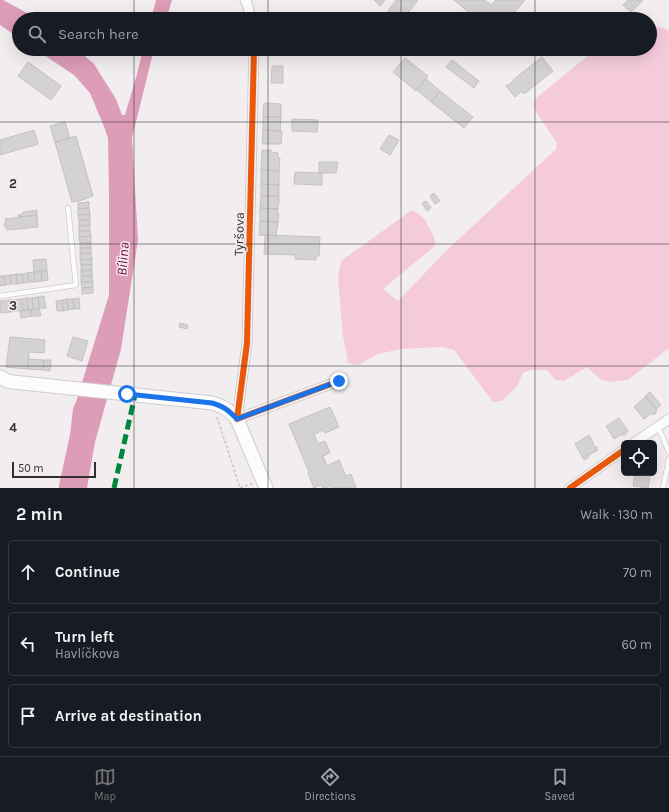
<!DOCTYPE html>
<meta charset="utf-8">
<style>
body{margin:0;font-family:Karla,sans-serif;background:#20242c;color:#f1f3f6}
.controls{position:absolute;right:12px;bottom:12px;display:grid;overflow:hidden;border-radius:6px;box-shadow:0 4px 16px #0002}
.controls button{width:36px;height:36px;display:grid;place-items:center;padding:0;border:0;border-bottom:1px solid #363941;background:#171b24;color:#f1f3f6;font:20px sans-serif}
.scale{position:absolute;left:12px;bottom:10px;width:84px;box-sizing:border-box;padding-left:4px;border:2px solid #323031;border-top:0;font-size:11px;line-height:14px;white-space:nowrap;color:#323031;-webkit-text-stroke:3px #f3edef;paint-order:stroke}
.stop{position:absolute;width:12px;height:12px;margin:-9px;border:3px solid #1a73e8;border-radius:50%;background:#fff}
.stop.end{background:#1a73e8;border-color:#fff;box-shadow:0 1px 4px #0008}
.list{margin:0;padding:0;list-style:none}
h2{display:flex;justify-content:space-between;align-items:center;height:52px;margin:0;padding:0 16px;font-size:17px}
h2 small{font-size:13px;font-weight:400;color:#9ea1a6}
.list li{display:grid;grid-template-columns:26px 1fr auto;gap:12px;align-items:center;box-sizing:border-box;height:64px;margin:0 8px 8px;padding:0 8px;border:1px solid #363941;border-radius:6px}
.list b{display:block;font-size:15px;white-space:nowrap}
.list p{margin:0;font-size:13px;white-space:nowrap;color:#9ea1a6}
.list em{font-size:13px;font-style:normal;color:#9ea1a6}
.icon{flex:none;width:22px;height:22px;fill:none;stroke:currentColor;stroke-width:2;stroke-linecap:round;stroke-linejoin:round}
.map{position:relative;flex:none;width:669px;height:488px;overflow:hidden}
.search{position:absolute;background:#171b24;box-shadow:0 4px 16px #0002;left:12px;right:12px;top:12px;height:44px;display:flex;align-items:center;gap:10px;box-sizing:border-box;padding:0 14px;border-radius:22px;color:#9ea1a6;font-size:15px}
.sheet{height:268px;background:#171b24}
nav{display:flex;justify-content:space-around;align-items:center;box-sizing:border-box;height:56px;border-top:1px solid #363941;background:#171b24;font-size:11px;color:#9ea1a6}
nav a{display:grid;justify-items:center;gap:2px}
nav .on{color:#757274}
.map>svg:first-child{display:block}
.green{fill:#f5cbdc}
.water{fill:#dd9cb8}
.building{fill:#d5d2d3;stroke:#c4c1c2}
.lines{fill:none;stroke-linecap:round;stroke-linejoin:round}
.service-casing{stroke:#cfccce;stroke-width:6}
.minor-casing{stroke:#cfccce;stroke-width:11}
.secondary-casing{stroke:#cfccce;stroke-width:15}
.path{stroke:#d0cecf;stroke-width:2;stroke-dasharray:3 2;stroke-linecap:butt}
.service{stroke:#fdfcfd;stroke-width:4.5}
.minor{stroke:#fdfcfd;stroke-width:9}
.secondary{stroke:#fdfcfd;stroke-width:13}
.quiet{stroke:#00873e;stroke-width:5;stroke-dasharray:10 5;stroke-linecap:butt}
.cycleway-casing{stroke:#f3edef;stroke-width:8}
.cycleway{stroke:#e8590c;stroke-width:6}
.route{stroke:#1a73e8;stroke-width:5}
.grid{fill:none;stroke:#323031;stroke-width:1;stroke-opacity:0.55}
.labels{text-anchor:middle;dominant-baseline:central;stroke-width:3;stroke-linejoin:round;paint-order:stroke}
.street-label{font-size:13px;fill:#323031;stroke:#f3edef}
.water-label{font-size:14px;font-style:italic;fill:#760146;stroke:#f3edef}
.grid-label{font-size:13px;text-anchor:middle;font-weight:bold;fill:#323031;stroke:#f3edef;stroke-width:3;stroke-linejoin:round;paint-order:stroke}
</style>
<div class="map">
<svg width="669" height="488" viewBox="0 0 669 488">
<rect width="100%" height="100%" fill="#f2eef0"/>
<path class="green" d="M650 24 669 30V348L628 380 608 382 600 379 587 367 564 381 555 380 547 370H531L523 373 517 386 502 401 493 402 454 350 442 347 402 349 378 354 358 365 348 363 343 336 338 278 341 261 412 210 424 218 434 237 436 245 383 289 398 301 447 250 556 149 557 143 534 109 533 103 536 98 596 49H650Z"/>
<path class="water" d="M0 0H3L29 14 36 19H19V38L0 25Z
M156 0H172L169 10 166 19H151Z
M35 49H77L94 64 116 99 122 115H125L137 74 143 49H154L132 138 138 240 121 349 95 442 87 488H59V485L70 435 73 409 77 399 109 295V193L108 138 103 124 90 93 74 75Z"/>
<path class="building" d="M374 0H385L380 6Z
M396 0H418L403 19H399L388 11Z
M454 0H485L491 5 496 0H525L513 14 520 19H477Z
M628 0H643L631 12 623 5Z
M412 13 422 19H408Z
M542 57 553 71 524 94 522 91 515 97 506 86 514 81 513 80Z
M405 58 428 76 416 91 393 72Z
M452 60 479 81 474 88 446 67Z
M28 62 61 86 51 100 18 76Z
M272 66H283V83H271Z
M426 79 440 91 431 102 417 90Z
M440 91 473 117 464 128 431 102Z
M264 103 281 104V117H263Z
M263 117H281L280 131 263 130Z
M292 119 318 120 317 132 292 131Z
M65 122 70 138 55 142 50 126Z
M34 130 38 144 0 155V140Z
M263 130 282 131 281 144H262Z
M389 135 399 140 390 155 380 149Z
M76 136 93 196 79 201 72 202 55 142Z
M262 150H271V152L278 153V158H280L279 171 261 170Z
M319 162H338L336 173H319Z
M261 170 279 171V185L261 184Z
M295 172 322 173V185L294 184Z
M261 184 279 185V196H261Z
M434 193 440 201 435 204 430 196Z
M261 196H279V204H278V209L260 208Z
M426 201 431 208 427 211 422 203Z
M89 202V208L78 209V203Z
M89 208 90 214 78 215V209Z
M260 208 278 209 277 214H279L278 222 260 221Z
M37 210V215L19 217 18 215 23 214V212Z
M90 214V220H79L78 215Z
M37 215 38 227 7 230 6 227 4 226V224L6 222 5 219Z
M79 220H90V225L79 226Z
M260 221 278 222 276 236 259 235Z
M90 225V231H79V226Z
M79 231H90L91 236 79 237Z
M265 235 320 237 319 256H316V260L295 259V255L264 254Z
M91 236V242L80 243 79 237Z
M91 242V248H80V243Z
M80 248H91V253L80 254Z
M91 253 92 259 80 260V254Z
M46 259 47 270 34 272 33 260Z
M92 259V265H81L80 260Z
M81 265H92V270L81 271Z
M47 270 48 280 42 281 41 271Z
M92 270V276H81V271Z
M34 272 35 282H29L27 273Z
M34 272H41L42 281 35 282Z
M27 273 29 282 23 283 22 274Z
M16 274 17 284H11L10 275Z
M16 274H22L23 283 17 284Z
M10 275 11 284 5 285 4 276Z
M0 276H4L5 285 0 286Z
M81 276H92L93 282H81Z
M81 282H93V287L82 288Z
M93 287V293L82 294V288Z
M44 296 46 308H39L38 297Z
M38 297 39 308 33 309 32 298Z
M27 298 28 310H23L21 299Z
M27 298H32L33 309 28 310Z
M79 298 80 309H74L73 299Z
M21 299 23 310 16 311 15 300Z
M67 299H73L74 309 68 310Z
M67 299 68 310 63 311 62 300Z
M9 300H15L16 311 10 312Z
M9 300 10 312 1 313 0 301Z
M62 300 63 311H57L56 301Z
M39 308 41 316H32L31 310Z
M31 310 32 316 21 318 20 311Z
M180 323 188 325 187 329 179 327Z
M10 337 45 340 44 353 29 352 28 369 6 367Z
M73 337 88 341 82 361 67 356Z
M28 359 44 360 43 370 28 369Z
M44 360H51L50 371 43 370Z
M650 392 661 405 656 409 645 396Z
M646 396 657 410 655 414H650L644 419 634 407Z
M330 407 339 427 325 433 323 430 314 434 318 444 325 441 330 453 323 456 327 466 339 460 346 476 351 474 356 488H333L332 486 326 488H323L321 485 314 488 308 473 309 472 289 424Z
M619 418 628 431 627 432 626 434 624 435H620L614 439 606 426Z
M589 435 595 447H597V451L594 452 588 456 589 457 584 460 575 444Z
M635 473H651L648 488 633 486Z"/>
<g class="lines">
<g class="service-casing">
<path id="service" d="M0 296 76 285 68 208
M658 427 669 452
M663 488 669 459"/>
</g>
<g class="minor-casing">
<path id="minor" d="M245 0 247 3 251 19
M254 49 247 343 237 419 339 381
M634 443 669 419
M570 488 624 450"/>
</g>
<g class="secondary-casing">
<path id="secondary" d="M0 377 7 381 13 382 212 403C225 407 228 410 237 419L266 488"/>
</g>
<path class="path" d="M217 417 240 488 253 483"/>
<use href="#service" class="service"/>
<use href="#minor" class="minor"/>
<use href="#secondary" class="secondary"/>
<path class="quiet" d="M114 488 135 395"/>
<g class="cycleway-casing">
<path id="cycleway" d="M254 49 247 343 237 419 339 381
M570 488 624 450"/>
</g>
<use href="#cycleway" class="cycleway"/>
</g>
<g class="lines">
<path class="route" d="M127 394 212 403C225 407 228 410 237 419L339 381"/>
</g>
<path class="grid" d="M134 0V19M268 0V19M401 0V19M535 0V19M134 49V488M268 49V488M401 49V488M535 49V488M0 122H669M0 244H669M0 366H669"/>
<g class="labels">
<g class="street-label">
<text transform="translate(239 234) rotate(-89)">Tyršova</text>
</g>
<g class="water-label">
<text transform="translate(123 259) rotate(-86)">Bílina</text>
</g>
</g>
<g class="grid-label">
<text x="13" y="188">2</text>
<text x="13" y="310">3</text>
<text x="13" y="432">4</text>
</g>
</svg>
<div class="controls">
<button><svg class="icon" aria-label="locate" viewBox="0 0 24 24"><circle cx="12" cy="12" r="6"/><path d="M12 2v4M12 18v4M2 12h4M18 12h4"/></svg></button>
</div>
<div class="scale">50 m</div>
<div class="stop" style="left:127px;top:394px"></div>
<div class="stop end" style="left:339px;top:381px"></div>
<div class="search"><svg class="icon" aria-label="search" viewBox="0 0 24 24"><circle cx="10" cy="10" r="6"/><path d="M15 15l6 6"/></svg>Search here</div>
</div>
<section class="sheet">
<h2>2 min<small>Walk · 130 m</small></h2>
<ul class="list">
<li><svg class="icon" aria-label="ahead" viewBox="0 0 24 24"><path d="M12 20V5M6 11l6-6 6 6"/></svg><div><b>Continue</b></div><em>70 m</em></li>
<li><svg class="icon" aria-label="left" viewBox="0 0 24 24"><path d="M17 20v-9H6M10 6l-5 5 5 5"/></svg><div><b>Turn left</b><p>Havlíčkova</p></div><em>60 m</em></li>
<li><svg class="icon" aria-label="arrive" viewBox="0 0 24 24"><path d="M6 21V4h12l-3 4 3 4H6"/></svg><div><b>Arrive at destination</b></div></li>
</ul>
</section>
<nav>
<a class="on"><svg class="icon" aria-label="map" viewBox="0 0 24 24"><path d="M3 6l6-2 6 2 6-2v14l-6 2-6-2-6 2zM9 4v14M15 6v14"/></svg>Map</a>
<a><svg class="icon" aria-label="directions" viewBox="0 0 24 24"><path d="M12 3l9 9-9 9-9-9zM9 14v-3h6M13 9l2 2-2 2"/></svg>Directions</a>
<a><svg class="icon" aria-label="saved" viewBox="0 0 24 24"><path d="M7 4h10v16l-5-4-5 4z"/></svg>Saved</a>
</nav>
